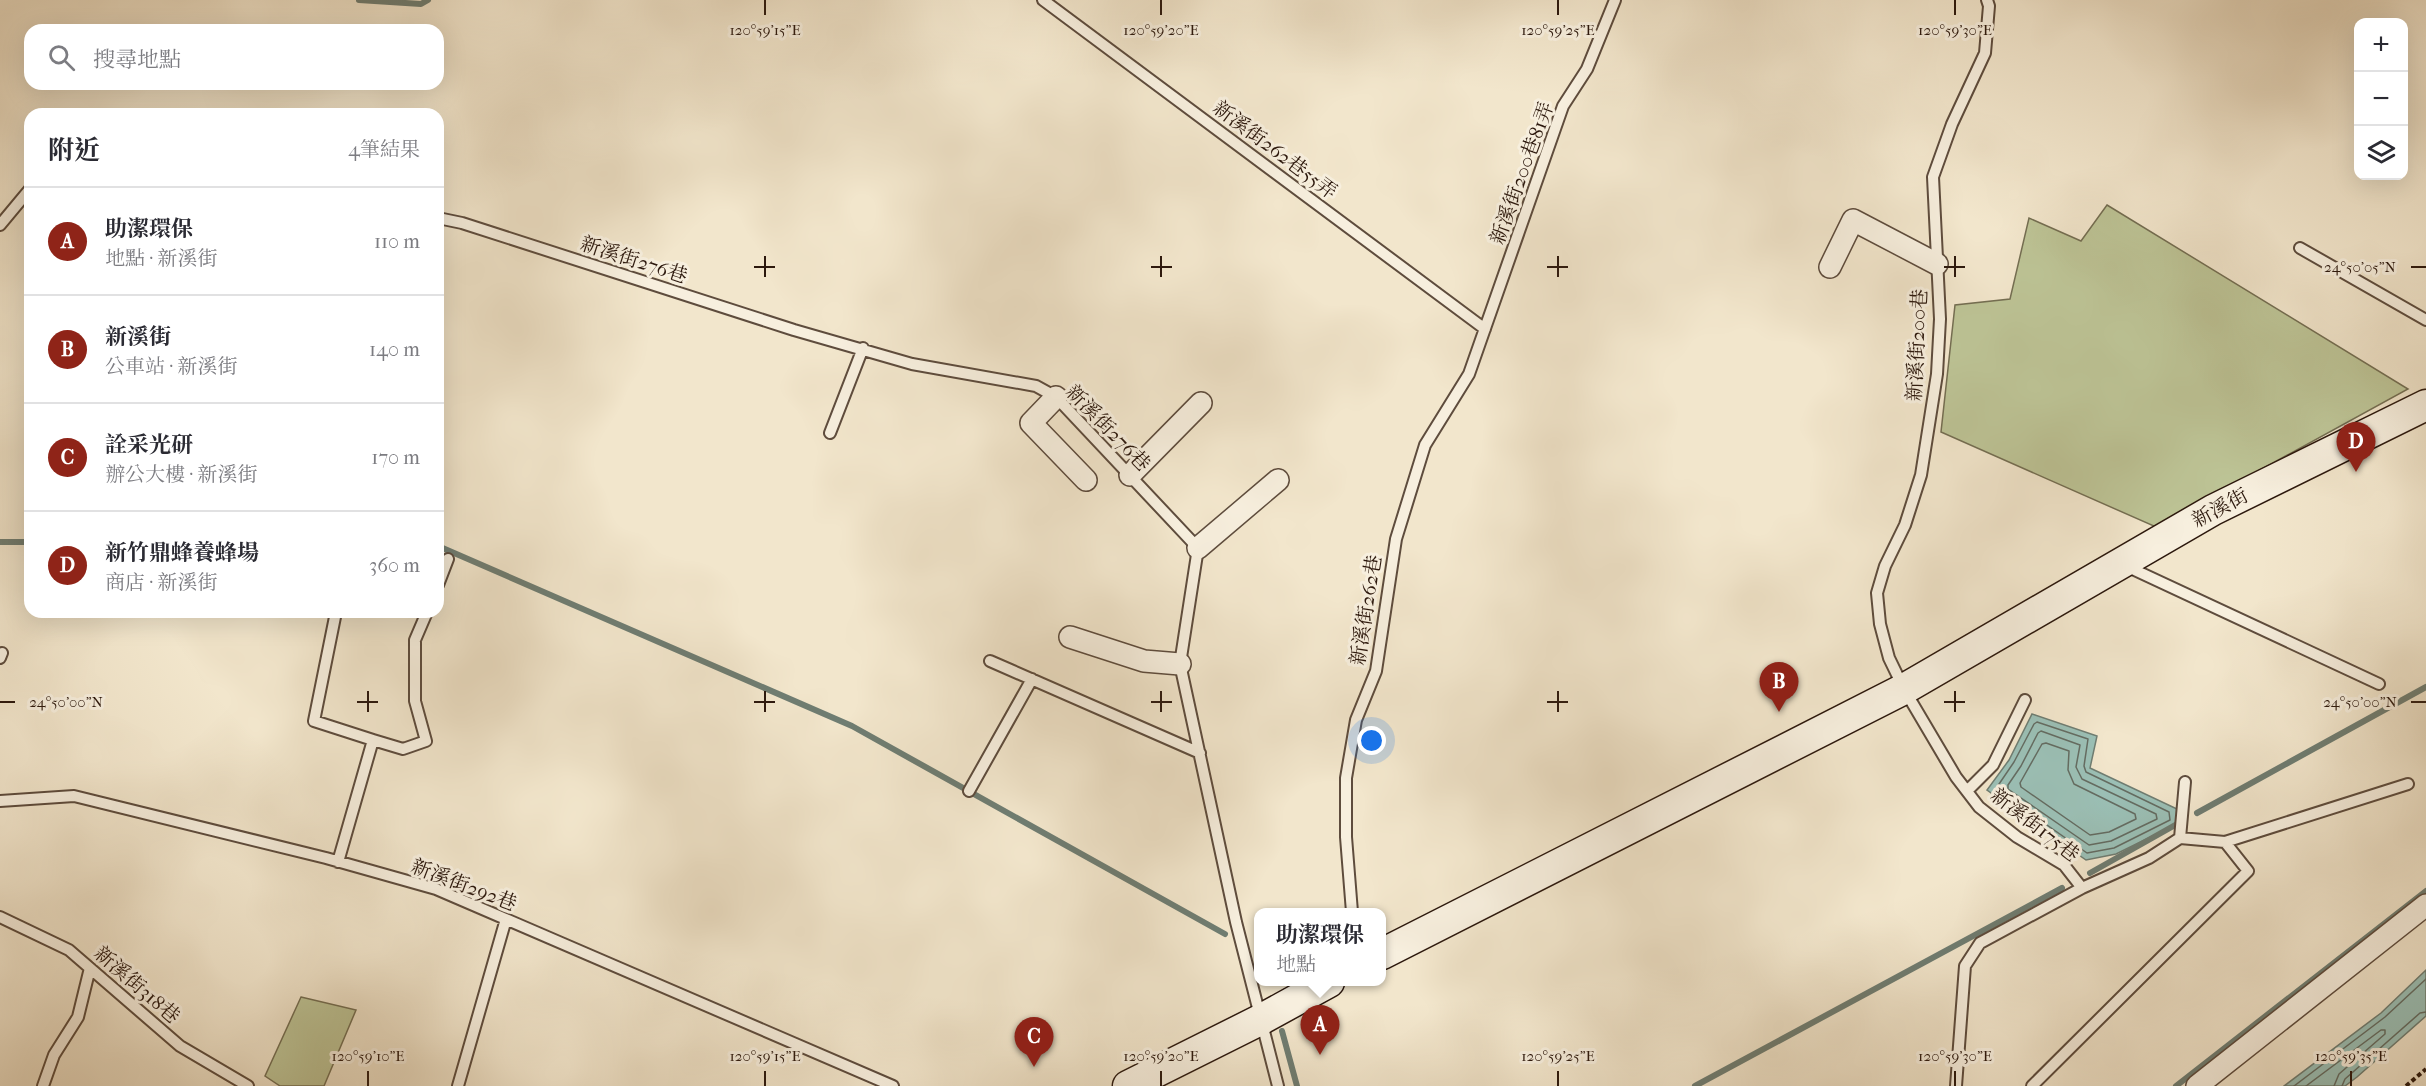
<!DOCTYPE html>
<html lang="zh-TW">
<meta charset="utf-8">
<style>
body{margin:0;font-family:"IM FELL French Canon","Noto Serif TC",serif;background:#f2f2f3;color:#2b2b33}
.controls{position:absolute;right:18px;top:18px;display:grid;overflow:hidden;border-radius:12px;box-shadow:0 6px 24px #0002}
.controls button{width:54px;height:54px;display:grid;place-items:center;padding:0;border:0;border-bottom:2px solid #e1e1e2;background:#fff;color:#2b2b33;font:30px sans-serif}
.you{position:absolute;left:1372px;top:741px;width:21px;height:21px;margin:-15px;border:4px solid #fff;border-radius:50%;background:#1a73e8;box-shadow:0 0 0 9px #1a73e833}
.badge{display:grid;place-items:center;width:39px;height:39px;border-radius:50%;background:#8f2418;color:#fff;font-size:20px;font-weight:700}
.pin{position:absolute;translate:-50% -50px;filter:drop-shadow(0 2px 3px #0008)}
.pin::after{content:'';position:absolute;top:32px;width:21px;height:18px;background:inherit;clip-path:polygon(0 0,100% 0,50% 100%)}
.popup{position:absolute;left:1254px;top:908px;width:132px;height:78px;box-sizing:border-box;display:grid;place-content:center;border-radius:12px;background:#fff;filter:drop-shadow(0 2px 4px #0005);font-size:20px;white-space:nowrap;color:#7c7c81}
.popup b{font-size:22px;color:#2b2b33}
.popup::after{content:'';position:absolute;left:50%;top:100%;margin-left:-12px;border:12px solid transparent;border-top-color:#fff}
.list{margin:0;padding:0;list-style:none}
h2{display:flex;justify-content:space-between;align-items:center;height:78px;margin:0;padding:0 24px;font-size:26px}
h2 small{font-size:20px;font-weight:400;color:#7c7c81}
.list li{display:grid;grid-template-columns:39px 1fr auto;gap:18px;align-items:center;box-sizing:border-box;height:108px;padding:0 24px;border-top:2px solid #e1e1e2}
.list b{display:block;font-size:22px;white-space:nowrap}
.list p{margin:0;font-size:20px;white-space:nowrap;color:#7c7c81}
.list em{font-size:20px;font-style:normal;color:#7c7c81}
.icon{flex:none;width:33px;height:33px;fill:none;stroke:currentColor;stroke-width:2;stroke-linecap:round;stroke-linejoin:round}
.map{position:relative;flex:none;width:2426px;height:1086px;overflow:hidden}
.search{position:absolute;background:#fff;box-shadow:0 6px 24px #0002;left:24px;top:24px;width:420px;height:66px;display:flex;align-items:center;gap:15px;box-sizing:border-box;padding:0 21px;border-radius:18px;color:#7c7c81;font-size:22px}
.panel{position:absolute;background:#fff;box-shadow:0 6px 24px #0002;left:24px;top:108px;width:420px;height:510px;border-radius:18px}
.map>svg:first-child{display:block}
.green{fill:#bdc496;stroke:#746e52;stroke-width:1.5}
.water{fill:#9bc0b6;stroke:#6f7d72;stroke-width:1.5}
.lines{fill:none;stroke-linecap:round;stroke-linejoin:round}
.shore{stroke:#646c62;stroke-width:1.5}
.stream{stroke:#6f7d72;stroke-width:6}
.lane-casing{stroke:#5e4c3d;stroke-width:14}
.street-casing{stroke:#5e4c3d;stroke-width:24}
.secondary-casing{stroke:#2c180d;stroke-width:33}
.path{stroke:#2c180d;stroke-width:4;stroke-dasharray:4.5 3;stroke-linecap:butt}
.lane{stroke:#f7efde;stroke-width:10}
.street{stroke:#f7efde;stroke-width:21}
.secondary{stroke:#f7efde;stroke-width:30}
.ticks{fill:none;stroke:#2c180d;stroke-width:2}
.labels{text-anchor:middle;dominant-baseline:central;stroke-width:6;stroke-linejoin:round;paint-order:stroke}
.street-label{font-size:20px;fill:#2c180d;stroke:#f7efde}
.ticks-label{font-size:15px;text-anchor:middle;fill:#2c180d;stroke:#f7efde;stroke-width:6;stroke-linejoin:round;paint-order:stroke}
</style>
<div class="map">
<svg width="2426" height="1086" viewBox="0 0 2426 1086">
<rect width="100%" height="100%" fill="#f2e6cc"/>
<filter id="stains"><feTurbulence type="fractalNoise" baseFrequency=".00333" numOctaves="4"/><feColorMatrix values="0 0 0 0 .2 0 0 0 0 .09 0 0 0 0 .02 0 0 0 .5 -.17"/></filter>
<radialGradient id="worn" r=".72"><stop offset=".6" stop-color="#630" stop-opacity="0"/><stop offset="1" stop-color="#630" stop-opacity=".3"/></radialGradient>
<path class="green" d="M2107 205 2408 389 2156 527 1941 432 1955 305 2010 299 2029 218 2081 241Z
M301 997 356 1010 324 1086H280L265 1076Z"/>
<path class="water" d="M2032 714 2097 736 2090 768 2177 809V824L2116 854 2086 860 1987 790 2009 760Z
M2426 970V1016L2357 1077 2345 1086H2284L2381 1013Z"/>
<g class="lines">
<path class="shore" d="M2037 722 2088 739 2084 766 2086 772 2169 812 2170 820 2114 848 2087 853 1998 791 1997 787 2014 762 2034 724Z
M2041 731 2080 745 2076 767 2082 779 2156 814 2157 819 2111 841 2089 845 2008 789V785L2021 766 2038 733Z
M2046 743 2069 751 2068 770 2074 784 2135 814 2136 819 2109 832 2090 835 2021 787 2020 783 2042 744Z
M2294 1086 2385 1017 2426 979
M2306 1086 2381 1030H2385V1034L2339 1074 2334 1086
M2342 1086 2345 1079 2420 1013 2426 1012"/>
<path class="stream" d="M359 0 421 4 428 0
M0 542H30
M438 546 852 726 1225 934
M2197 813 2426 687
M2090 873 2177 824
M1282 1031 1297 1086
M1695 1086 2062 888
M2176 1086 2426 891"/>
<g class="lane-casing">
<path id="lane" d="M1043 0 1485 329
M438 218 462 223 794 330 912 364 1036 386 1056 397 1198 548 1180 664 1236 922 1278 1086
M0 225 30 189
M2300 248 2426 320
M830 433 863 348
M2126 566 2379 684
M438 585 448 559
M336 612 314 721 373 740
M0 658 2 653
M990 661 1200 753
M969 791 1032 679
M1967 791 1993 765 2025 700
M0 801 74 796 326 858 436 889 893 1086
M2180 838 2225 842 2408 784
M338 862 373 740 403 749 426 741 415 701V640L427 612
M2082 888 2149 858 2180 838 2185 782
M1352 912 1346 837V778L1356 720 1376 671 1396 539 1425 445 1469 374 1563 106 1587 69 1615 0
M0 917 69 950 180 1046 248 1086
M43 1086 54 1055 78 1017 90 968
M458 1086 506 919
M1956 1086 1965 966 1980 943 2082 888 2064 865 2017 837 1979 807 1956 777 1904 689 1889 658 1880 624 1877 593 1885 566 1905 525 1921 475 1937 374 1940 319 1933 177 1952 124 1985 53 1989 6 1987 0
M2032 1086 2248 871 2225 842"/>
</g>
<g class="street-casing">
<path id="street" d="M1830 267 1853 220 1937 264
M1056 397 1031 423 1086 480
M1130 475 1201 403
M1198 548 1278 480
M1070 637 1144 661 1180 664
M2197 1086 2426 905"/>
</g>
<g class="secondary-casing">
<path id="secondary" d="M1382 954 1904 689 2213 510 2426 405
M1128 1086 1260 1020 1329 982"/>
</g>
<path class="path" d="M2406 1086 2426 1069"/>
<use href="#lane" class="lane"/>
<use href="#street" class="street"/>
<use href="#secondary" class="secondary"/>
</g>
<path class="ticks" d="M765 0V15M1161 0V15M1558 0V15M1955 0V15M765 256V277M1161 256V277M1558 256V277M1955 256V277M754 267H775M1151 267H1172M1547 267H1568M1944 267H1965M2411 267H2426M368 691V712M765 691V712M1161 691V712M1558 691V712M1955 691V712M0 702H15M357 702H378M754 702H775M1151 702H1172M1547 702H1568M1944 702H1965M2411 702H2426M368 1071V1086M765 1071V1086M1161 1071V1086M1558 1071V1086M1955 1071V1086M2351 1071V1086"/>
<g class="labels">
<g class="street-label">
<text transform="translate(1275 150) rotate(37)">新溪街262巷55弄</text>
<text transform="translate(1522 173) rotate(-70)">新溪街200巷81弄</text>
<text transform="translate(634 260) rotate(18)">新溪街276巷</text>
<text transform="translate(1917 345) rotate(-87)">新溪街200巷</text>
<text transform="translate(1108 428) rotate(46)">新溪街276巷</text>
<text transform="translate(2220 508) rotate(-28)">新溪街</text>
<text transform="translate(1366 610) rotate(-81)">新溪街262巷</text>
<text transform="translate(2035 825) rotate(38)">新溪街175巷</text>
<text transform="translate(464 885) rotate(21)">新溪街292巷</text>
<text transform="translate(137 985) rotate(41)">新溪街318巷</text>
</g>
</g>
<g class="ticks-label">
<text x="765" y="35">120°59'15"E</text>
<text x="1161" y="35">120°59'20"E</text>
<text x="1558" y="35">120°59'25"E</text>
<text x="1955" y="35">120°59'30"E</text>
<text x="2360" y="272">24°50'05"N</text>
<text x="66" y="707">24°50'00"N</text>
<text x="2360" y="707">24°50'00"N</text>
<text x="368" y="1061">120°59'10"E</text>
<text x="765" y="1061">120°59'15"E</text>
<text x="1161" y="1061">120°59'20"E</text>
<text x="1558" y="1061">120°59'25"E</text>
<text x="1955" y="1061">120°59'30"E</text>
<text x="2351" y="1061">120°59'35"E</text>
</g>
<rect width="100%" height="100%" filter="url(#stains)"/>
<rect width="100%" height="100%" fill="url(#worn)"/>
</svg>
<div class="controls">
<button>+</button>
<button>−</button>
<button><svg class="icon" aria-label="layers" viewBox="0 0 24 24"><path d="M12 4l9 5-9 5-9-5zM3 14l9 5 9-5"/></svg></button>
</div>
<div class="you"></div>
<div class="pin badge" style="left:1320px;top:1055px">A</div>
<div class="popup"><b>助潔環保</b>地點</div>
<div class="pin badge" style="left:1779px;top:712px">B</div>
<div class="pin badge" style="left:1034px;top:1067px">C</div>
<div class="pin badge" style="left:2356px;top:472px">D</div>
<div class="search"><svg class="icon" aria-label="search" viewBox="0 0 24 24"><circle cx="10" cy="10" r="6"/><path d="M15 15l6 6"/></svg>搜尋地點</div>
<section class="panel">
<h2>附近<small>4筆結果</small></h2>
<ul class="list">
<li><span class="badge">A</span><div><b>助潔環保</b><p>地點 · 新溪街</p></div><em>110 m</em></li>
<li><span class="badge">B</span><div><b>新溪街</b><p>公車站 · 新溪街</p></div><em>140 m</em></li>
<li><span class="badge">C</span><div><b>詮采光研</b><p>辦公大樓 · 新溪街</p></div><em>170 m</em></li>
<li><span class="badge">D</span><div><b>新竹鼎蜂養蜂場</b><p>商店 · 新溪街</p></div><em>360 m</em></li>
</ul>
</section>
</div>
